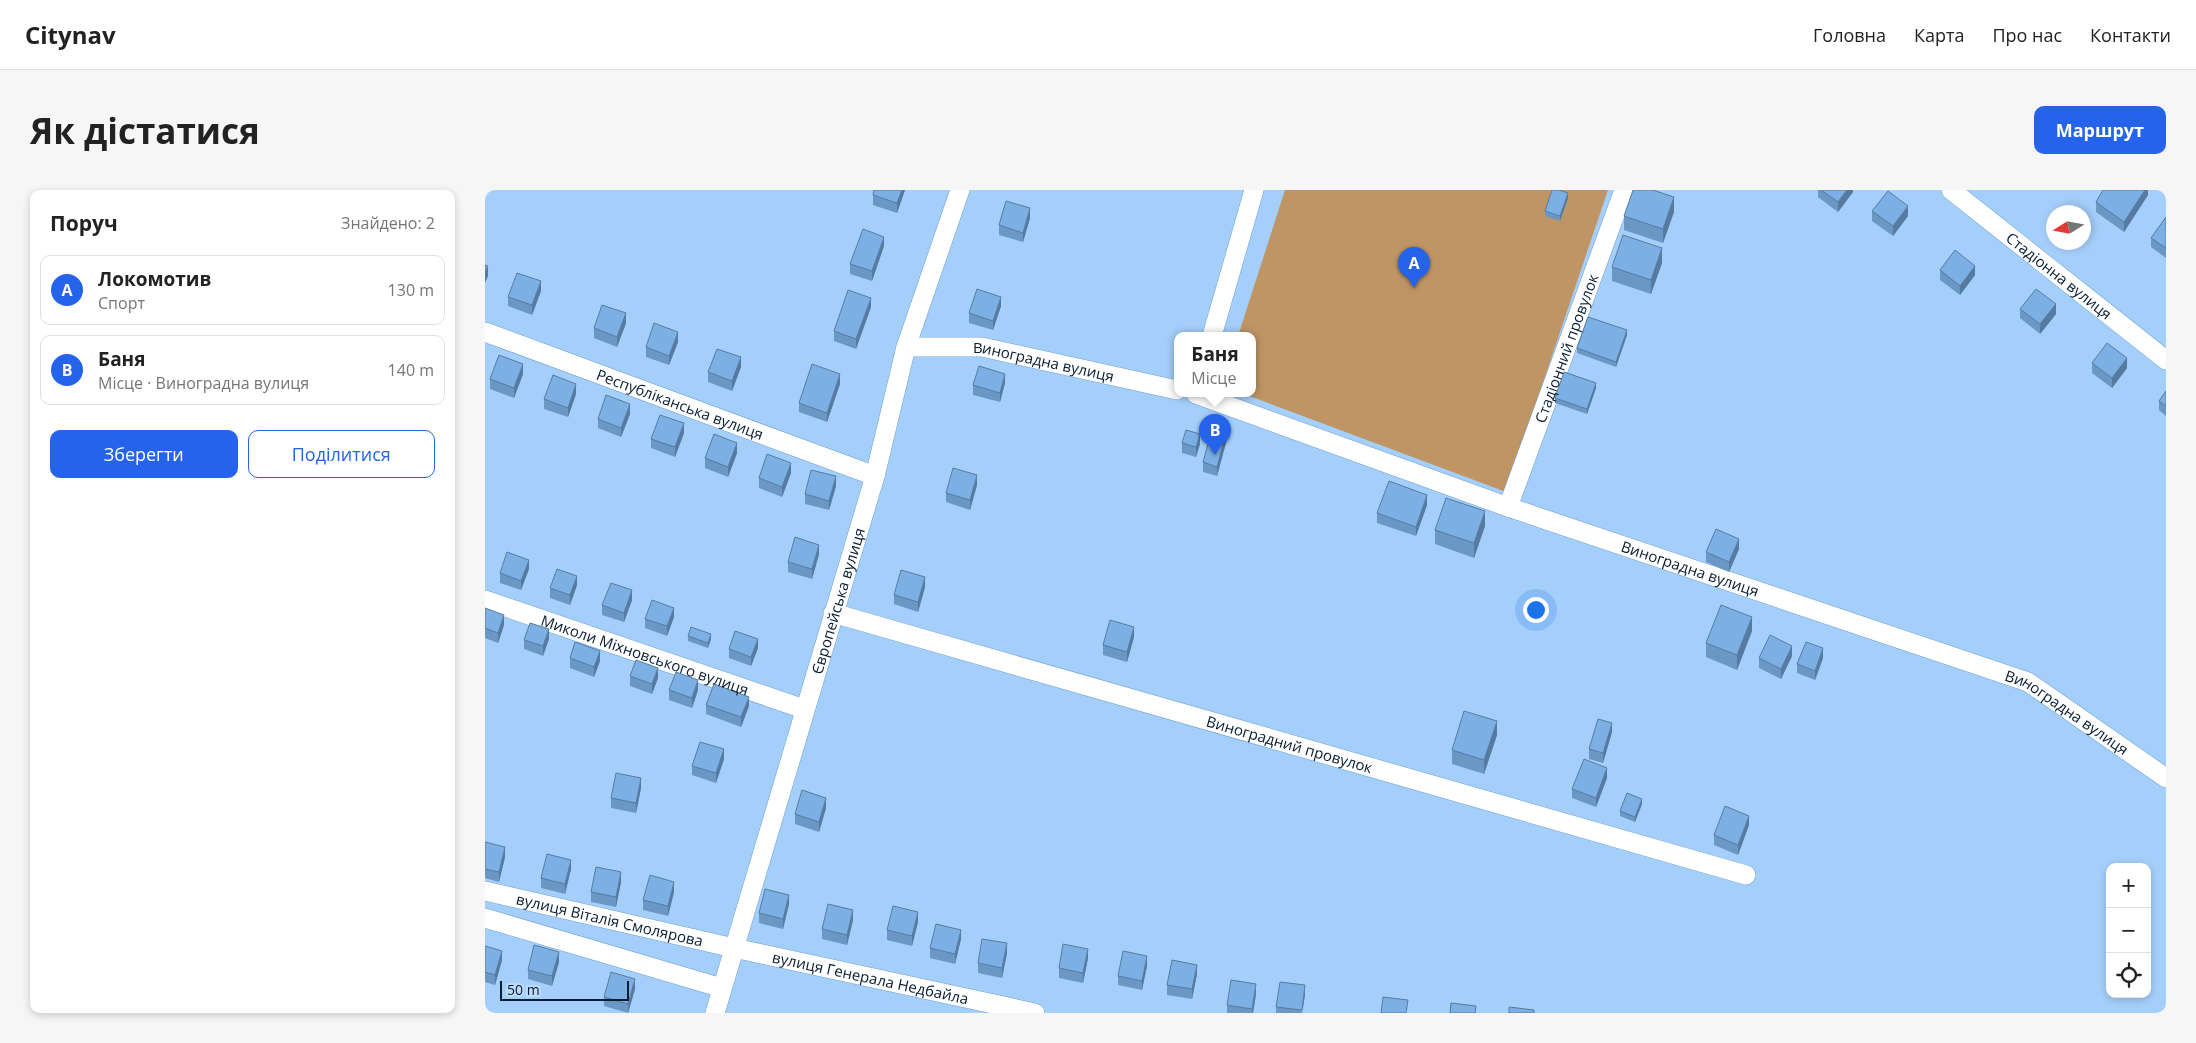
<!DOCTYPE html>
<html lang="uk">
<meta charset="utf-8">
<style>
body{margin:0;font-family:"Open Sans",sans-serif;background:#f6f6f6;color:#222}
.controls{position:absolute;right:15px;bottom:15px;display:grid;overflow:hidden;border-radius:10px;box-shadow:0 2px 8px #0003}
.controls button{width:45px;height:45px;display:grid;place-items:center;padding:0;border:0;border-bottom:1px solid #e0e0e0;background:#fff;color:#222;font:25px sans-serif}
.compass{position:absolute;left:1561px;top:15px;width:45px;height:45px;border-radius:50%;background:#fff;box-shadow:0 2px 8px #0003;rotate:259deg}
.scale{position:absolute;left:15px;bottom:12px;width:129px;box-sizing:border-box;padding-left:5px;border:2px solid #081d31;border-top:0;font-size:14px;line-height:18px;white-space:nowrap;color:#081d31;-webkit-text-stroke:4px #bcdbfd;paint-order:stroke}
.you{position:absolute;left:1050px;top:419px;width:18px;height:18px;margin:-12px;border:4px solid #fff;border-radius:50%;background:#1a73e8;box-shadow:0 0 0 8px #1a73e833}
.badge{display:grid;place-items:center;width:32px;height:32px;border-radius:50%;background:#2563eb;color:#fff;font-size:16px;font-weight:700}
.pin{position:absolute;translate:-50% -41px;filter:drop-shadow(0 1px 2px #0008)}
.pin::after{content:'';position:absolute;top:26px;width:18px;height:15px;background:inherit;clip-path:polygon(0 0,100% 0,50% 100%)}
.popup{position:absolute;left:689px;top:142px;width:82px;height:65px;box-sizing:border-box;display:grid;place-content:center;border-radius:10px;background:#fff;filter:drop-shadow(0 1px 4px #0005);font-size:16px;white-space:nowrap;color:#767676}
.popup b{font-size:19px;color:#222}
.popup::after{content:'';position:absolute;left:50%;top:100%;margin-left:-10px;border:10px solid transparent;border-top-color:#fff}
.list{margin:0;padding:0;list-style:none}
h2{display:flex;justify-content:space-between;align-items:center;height:65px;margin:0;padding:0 20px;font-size:21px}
h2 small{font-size:16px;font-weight:400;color:#767676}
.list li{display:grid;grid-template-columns:32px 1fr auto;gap:15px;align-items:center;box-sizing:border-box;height:70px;margin:0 10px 10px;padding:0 10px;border:1px solid #e0e0e0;border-radius:10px}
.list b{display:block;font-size:19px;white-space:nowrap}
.list p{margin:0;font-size:16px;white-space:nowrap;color:#767676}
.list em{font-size:16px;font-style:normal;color:#767676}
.actions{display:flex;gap:10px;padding:15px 20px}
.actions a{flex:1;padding:11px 0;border:1px solid #2563eb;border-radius:10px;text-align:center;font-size:18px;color:#2563eb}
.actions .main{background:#2563eb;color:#fff}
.icon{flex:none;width:28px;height:28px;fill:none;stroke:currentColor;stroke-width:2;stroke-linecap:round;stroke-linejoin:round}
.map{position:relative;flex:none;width:1681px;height:823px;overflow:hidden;border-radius:10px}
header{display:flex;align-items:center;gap:30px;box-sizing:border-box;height:70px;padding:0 25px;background:#fff;border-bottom:1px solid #e0e0e0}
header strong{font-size:24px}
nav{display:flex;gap:28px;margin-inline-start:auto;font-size:18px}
.intro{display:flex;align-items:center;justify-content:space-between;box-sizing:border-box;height:120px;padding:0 30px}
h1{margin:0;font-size:35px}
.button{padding:12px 22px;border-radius:10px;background:#2563eb;color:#fff;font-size:18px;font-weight:700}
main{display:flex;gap:30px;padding:0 30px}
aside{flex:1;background:#fff;border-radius:10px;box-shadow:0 2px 8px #0003}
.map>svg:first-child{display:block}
.green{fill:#bf9565}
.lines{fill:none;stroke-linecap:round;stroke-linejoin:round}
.minor-casing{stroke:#6b9ed2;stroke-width:20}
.minor{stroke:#fff;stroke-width:19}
.wall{fill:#6b97c5}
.shaded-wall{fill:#577ba0}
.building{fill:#7cb0e5;stroke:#577ba0}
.labels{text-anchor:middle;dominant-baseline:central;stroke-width:5;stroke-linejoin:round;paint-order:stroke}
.street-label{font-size:15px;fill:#081d31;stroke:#bcdbfd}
</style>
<header>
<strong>Citynav</strong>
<nav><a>Головна</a><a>Карта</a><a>Про нас</a><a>Контакти</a></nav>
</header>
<div class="intro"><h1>Як дістатися</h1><a class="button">Маршрут</a></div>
<main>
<aside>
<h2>Поруч<small>Знайдено: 2</small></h2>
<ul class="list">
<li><span class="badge">A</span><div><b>Локомотив</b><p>Спорт</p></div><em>130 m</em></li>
<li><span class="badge">B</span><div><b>Баня</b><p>Місце · Виноградна вулиця</p></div><em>140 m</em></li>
</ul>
<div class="actions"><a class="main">Зберегти</a><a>Поділитися</a></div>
</aside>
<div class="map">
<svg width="1681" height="823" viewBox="0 0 1681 823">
<rect width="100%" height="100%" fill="#a5cffb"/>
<path class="green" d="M800 0H1123L1021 302 759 204H768V146H753Z"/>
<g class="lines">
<g class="minor-casing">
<g id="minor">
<path id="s1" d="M1466 0 1681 170"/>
<path id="s2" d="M0 142 390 286"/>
<path d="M727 146 769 0"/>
<path id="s3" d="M421 157H497L692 200"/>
<path id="s4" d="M711 204 1023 317 1543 492 1681 588"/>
<path id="s5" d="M1023 317 1139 0"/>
<path id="s6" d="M0 410 319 519"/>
<path id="s7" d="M348 423 1261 685"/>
<path id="s8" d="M0 701 249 758 550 823"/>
<path d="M0 728 237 798"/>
<path id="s9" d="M230 823 390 286 421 157 475 0"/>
</g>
</g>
<use href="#minor" class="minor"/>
</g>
<path class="wall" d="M389 0H420L412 23 388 15V5Z
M1333 0H1368V2L1353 22 1333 7Z
M1663 0V5L1639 42 1611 22V12Z
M1083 8 1075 31 1060 26V21Z
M1387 21 1423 26 1408 46 1387 31Z
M1189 22 1178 53 1139 40V26Z
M1681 27V68L1666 57V48Z
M545 28 538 52 514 45V35Z
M399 56 387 91 365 84V74Z
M1177 73 1166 104 1127 91V77Z
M1455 80 1490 85 1475 105 1455 90Z
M56 101 47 125 23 116V107Z
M516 116 508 140 484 133V123Z
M386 117 371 159 349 151V141Z
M1535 119 1571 124 1555 144 1535 128Z
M141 133 132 157 109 148V138Z
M1142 145 1131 177 1092 163V158Z
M193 152 184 175 161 167V157Z
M1607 173 1642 178 1627 198 1607 183Z
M256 177 247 201 223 192V182Z
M38 184 29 208 5 199V189Z
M520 193 515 212 488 205V195Z
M355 194 342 232 314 222V213Z
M1111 198 1102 224 1070 213V208Z
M1681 201V226L1674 220V211Z
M91 204 83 227 59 219V209Z
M145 224 136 247 113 238V229Z
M199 243 190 267 166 258V249Z
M742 249 732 286 718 282V272Z
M697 253 715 254 711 267 697 263Z
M252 263 243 287 220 278V268Z
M306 283 297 307 274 298V288Z
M492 295 485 320 461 312V303Z
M351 296 344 320 320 314V304Z
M942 315 931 346 892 333V323Z
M1000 336 989 368 950 354V340Z
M1254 359 1244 382 1221 372V362Z
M334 364 327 389 303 382V372Z
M44 379 36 400 15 393V383Z
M92 395 85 415 65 408V398Z
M440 397 433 422 409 414V405Z
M147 410 139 432 117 425V415Z
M0 418 19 435 13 453 0 448Z
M189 427 182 446 160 438V429Z
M1267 441 1252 480 1221 467V453Z
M203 446 226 449 223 458 203 451Z
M649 447 642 472 618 465V455Z
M64 449 58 466 39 459V450Z
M273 458 266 476 244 468V459Z
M1307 466 1296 489 1274 478V468Z
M85 468 115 471 109 487 85 478Z
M1338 468 1330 490 1312 483V474Z
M145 486 173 488 167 504 145 496Z
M184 500H213L207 518 184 510Z
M221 515 264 516 256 537 221 524Z
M1127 542 1118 573 1104 569V559Z
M1012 545 999 584 967 574V560Z
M239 569 231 593 207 585V576Z
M1122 588 1111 617 1087 608V599Z
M156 598 151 623 126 618V608Z
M1157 614 1150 632 1135 626V621Z
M341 618 334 642 310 634V624Z
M1264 635 1253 665 1229 655V645Z
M0 652 20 667 14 692 0 688Z
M86 679 80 704 56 698V688Z
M136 692 131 717 106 712V702Z
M189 702 183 726 158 720V710Z
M304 714 298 739 274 733V723Z
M368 730 362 755 337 749V739Z
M433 732 427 756 402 750V740Z
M476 749 470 774 445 768V758Z
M0 756 17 770 10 795 0 792Z
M522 763 517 788 493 783V773Z
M603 768 598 793 574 788V778Z
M74 772 67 796 43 789V780Z
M662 776 657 800 633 795V786Z
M712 784 707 809 682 805V795Z
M150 799 143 823 119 816V807Z
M771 804 768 823H742V815Z
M820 805 817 823H791V817Z"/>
<path class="shaded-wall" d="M417 0H420L412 23V13Z
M1362 0H1368V2L1353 22V12Z
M1660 0H1663V5L1639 42V32Z
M1083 3V8L1075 31V26Z
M1189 7V22L1178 53V39Z
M1423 16V26L1408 46V36Z
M545 18V28L538 52V43Z
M399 47V56L387 91V81Z
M1177 58V73L1166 104V90Z
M3 76V86L0 93V83Z
M1490 76V85L1475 105V96Z
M56 91V101L47 125V115Z
M516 107V116L508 140V131Z
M386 108V117L371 159V149Z
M1571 114V124L1555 144V134Z
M141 123V133L132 157V147Z
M1142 140V145L1131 177V172Z
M193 142V152L184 175V166Z
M256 167V177L247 201V191Z
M1642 168V178L1627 198V188Z
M38 174V184L29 208V198Z
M355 184V194L342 232V223Z
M520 184V193L515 212V203Z
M1111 193V198L1102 224V219Z
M91 194V204L83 227V218Z
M145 214V224L136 247V238Z
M199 233V243L190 267V257Z
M742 239V249L732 286V277Z
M715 244V254L711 267V257Z
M252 253V263L243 287V277Z
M306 273V283L297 307V297Z
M492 285V295L485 320V310Z
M351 286V296L344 320V311Z
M942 305V315L931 346V337Z
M1000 321V336L989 368V353Z
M1254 349V359L1244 382V372Z
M334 355V364L327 389V379Z
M44 370V379L36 400V391Z
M92 386V395L85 415V405Z
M440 387V397L433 422V412Z
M147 400V410L139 432V423Z
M189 418V427L182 446V436Z
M19 425V435L13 453V443Z
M1267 427V441L1252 480V465Z
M649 437V447L642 472V462Z
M64 439V449L58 466V456Z
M226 444V449L223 458V453Z
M273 449V458L266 476V467Z
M1307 456V466L1296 489V479Z
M1338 458V468L1330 490V481Z
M115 461V471L109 487V477Z
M173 478V488L167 504V494Z
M213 490V500L207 518V508Z
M264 507V516L256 537V527Z
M1012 531V545L999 584V570Z
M1127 533V542L1118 573V563Z
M239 559V569L231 593V583Z
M1122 578V588L1111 617V608Z
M156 588V598L151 623V613Z
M341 608V618L334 642V632Z
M1157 609V614L1150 632V627Z
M1264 626V635L1253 665V655Z
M20 657V667L14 692V682Z
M86 670V679L80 704V694Z
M136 682V692L131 717V707Z
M189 692V702L183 726V716Z
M304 705V714L298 739V729Z
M368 720V730L362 755V745Z
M433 722V732L427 756V746Z
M476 740V749L470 774V764Z
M522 753V763L517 788V778Z
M603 759V768L598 793V783Z
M17 761V770L10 795V785Z
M74 762V772L67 796V786Z
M662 766V776L657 800V791Z
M712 775V784L707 809V799Z
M150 789V799L143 823V814Z
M771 794V804L768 823H767Z
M820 795V805L817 823Z"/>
<path class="building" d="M389 0H417L412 13 388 5Z
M1067 0H1074L1083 3 1075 26 1060 21Z
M1148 0H1168L1189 7 1178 39 1139 26Z
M1336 0H1362L1353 12Z
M1618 0H1660L1639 32 1611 12Z
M1403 1 1423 16 1408 36 1387 21Z
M521 11 545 18 538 43 514 35Z
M1681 27V58L1666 48Z
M378 39 399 47 387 81 365 74Z
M1138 45 1177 58 1166 90 1127 77Z
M1470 60 1490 76 1475 96 1455 80Z
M0 75 3 76 0 83Z
M32 83 56 91 47 115 23 107Z
M492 99 516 107 508 131 484 123Z
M1551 99 1571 114 1555 134 1535 119Z
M363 100 386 108 371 149 349 141Z
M117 115 141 123 132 147 109 138Z
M1103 127 1142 140 1131 172 1092 158Z
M169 133 193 142 184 166 161 157Z
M1622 153 1642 168 1627 188 1607 173Z
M232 159 256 167 247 191 223 182Z
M14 165 38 174 29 198 5 189Z
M327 174 355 184 342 223 314 213Z
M494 176 520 184 515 203 488 195Z
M1079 182 1111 193 1102 219 1070 208Z
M68 185 91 194 83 218 59 209Z
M1681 201V216L1674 211Z
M121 205 145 214 136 238 113 229Z
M175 225 199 233 190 257 166 249Z
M728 236 742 239 732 277 718 272Z
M701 240 715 244 711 257 697 253Z
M229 244 252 253 243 277 220 268Z
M282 264 306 273 297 297 274 288Z
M468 278 492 285 485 310 461 303Z
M326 280 351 286 344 311 320 304Z
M904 291 942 305 931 337 892 323Z
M961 308 1000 321 989 353 950 340Z
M1231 339 1254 349 1244 372 1221 362Z
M310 347 334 355 327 379 303 372Z
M22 362 44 370 36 391 15 383Z
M72 379 92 386 85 405 65 398Z
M416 380 440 387 433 412 409 405Z
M126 393 147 400 139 423 117 415Z
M167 410 189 418 182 436 160 429Z
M1236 415 1267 427 1252 465 1221 453Z
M0 418 19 425 13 443 0 438Z
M625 430 649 437 642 462 618 455Z
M45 433 64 439 58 456 39 450Z
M206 437 226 444 223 453 203 446Z
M250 441 273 449 266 467 244 459Z
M1285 445 1307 456 1296 479 1274 468Z
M90 452 115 461 109 477 85 468Z
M1321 452 1338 458 1330 481 1312 474Z
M151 470 173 478 167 494 145 486Z
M191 482 213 490 207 508 184 500Z
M229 494 264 507 256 527 221 515Z
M979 521 1012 531 999 570 967 560Z
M1113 529 1127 533 1118 563 1104 559Z
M215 552 239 559 231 583 207 576Z
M1099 569 1122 578 1111 608 1087 599Z
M131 583 156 588 151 613 126 608Z
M317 600 341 608 334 632 310 624Z
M1142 603 1157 609 1150 627 1135 621Z
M1240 616 1264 626 1253 655 1229 645Z
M0 652 20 657 14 682 0 679Z
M62 664 86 670 80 694 56 688Z
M111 677 136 682 131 707 106 702Z
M165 685 189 692 183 716 158 710Z
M280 699 304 705 298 729 274 723Z
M343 714 368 720 362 745 337 739Z
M408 716 433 722 427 746 402 740Z
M451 734 476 740 470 764 445 758Z
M497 749 522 753 517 778 493 773Z
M578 754 603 759 598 783 574 778Z
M49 755 74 762 67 786 43 780Z
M0 756 17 761 10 785 0 782Z
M638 761 662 766 657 791 633 786Z
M687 770 712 775 707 799 682 795Z
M126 782 150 789 143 814 119 807Z
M746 790 771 794 767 819 742 815Z
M795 792 820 795 817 820 791 817Z
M898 807 923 810 921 823H896Z
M966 813 991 816 990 823H965Z
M1024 817 1049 820V823H1024Z"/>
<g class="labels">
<g class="street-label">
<text stroke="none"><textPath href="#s1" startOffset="138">Стадіонна вулиця</textPath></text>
<text stroke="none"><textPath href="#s5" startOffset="169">Стадіонний провулок</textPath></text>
<text stroke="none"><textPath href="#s3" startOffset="139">Виноградна вулиця</textPath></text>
<text stroke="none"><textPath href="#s2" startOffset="208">Республіканська вулиця</textPath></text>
<text stroke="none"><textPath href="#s4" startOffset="524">Виноградна вулиця</textPath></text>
<text stroke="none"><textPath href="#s9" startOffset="430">Європейська вулиця</textPath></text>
<text stroke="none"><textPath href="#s6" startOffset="169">Миколи Міхновського вулиця</textPath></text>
<text stroke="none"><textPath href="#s4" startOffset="929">Виноградна вулиця</textPath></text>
<text stroke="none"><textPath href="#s7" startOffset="475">Виноградний провулок</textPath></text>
<text stroke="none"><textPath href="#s8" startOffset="128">вулиця Віталія Смолярова</textPath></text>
<text stroke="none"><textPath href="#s8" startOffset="395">вулиця Генерала Недбайла</textPath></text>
</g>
</g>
</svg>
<div class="controls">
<button>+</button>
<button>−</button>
<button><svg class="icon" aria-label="locate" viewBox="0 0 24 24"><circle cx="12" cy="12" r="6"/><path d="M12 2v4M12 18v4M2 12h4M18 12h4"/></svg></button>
</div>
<svg class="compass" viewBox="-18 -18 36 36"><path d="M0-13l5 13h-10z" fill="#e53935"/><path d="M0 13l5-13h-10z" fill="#767676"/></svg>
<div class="scale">50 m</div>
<div class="you"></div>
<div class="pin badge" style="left:929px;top:98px">A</div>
<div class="pin badge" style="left:730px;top:265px">B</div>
<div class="popup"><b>Баня</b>Місце</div>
</div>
</main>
